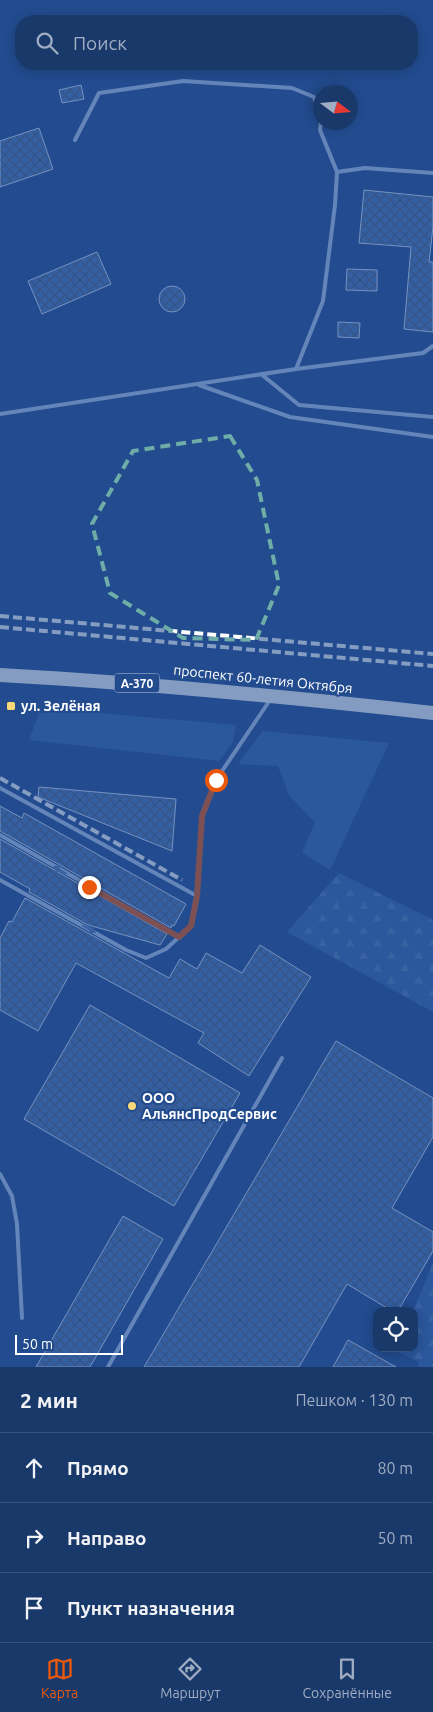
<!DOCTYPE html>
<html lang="ru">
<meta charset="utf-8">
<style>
body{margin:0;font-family:Ubuntu,sans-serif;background:#234071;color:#f1f3f6}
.controls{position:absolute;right:15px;bottom:15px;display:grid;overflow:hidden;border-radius:10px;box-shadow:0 2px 12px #0003}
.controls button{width:45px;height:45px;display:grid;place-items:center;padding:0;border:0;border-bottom:1px solid #38537e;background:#1a396b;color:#f1f3f6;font:25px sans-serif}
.compass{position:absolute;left:313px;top:85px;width:45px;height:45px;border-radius:50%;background:#1a396b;box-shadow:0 2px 12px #0003;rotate:106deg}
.scale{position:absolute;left:15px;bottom:12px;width:108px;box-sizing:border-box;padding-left:5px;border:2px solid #fff;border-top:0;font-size:14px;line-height:18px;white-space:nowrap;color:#fff;-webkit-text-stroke:4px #234c8f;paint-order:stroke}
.stop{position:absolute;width:15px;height:15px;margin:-11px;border:4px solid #ea580c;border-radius:50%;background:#fff}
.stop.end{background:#ea580c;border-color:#fff;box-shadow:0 1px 5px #0008}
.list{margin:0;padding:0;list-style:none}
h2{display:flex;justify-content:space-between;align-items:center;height:65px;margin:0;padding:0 20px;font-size:21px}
h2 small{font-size:16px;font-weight:400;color:#9facc1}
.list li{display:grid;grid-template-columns:32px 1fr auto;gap:15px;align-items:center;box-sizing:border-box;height:70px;padding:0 20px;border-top:1px solid #38537e}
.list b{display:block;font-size:19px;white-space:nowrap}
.list em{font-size:16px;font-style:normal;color:#9facc1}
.icon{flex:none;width:28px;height:28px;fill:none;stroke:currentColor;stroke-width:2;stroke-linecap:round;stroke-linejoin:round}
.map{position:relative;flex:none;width:433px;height:1367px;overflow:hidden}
.search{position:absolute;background:#1a396b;box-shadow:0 2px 12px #0003;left:15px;right:15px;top:15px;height:55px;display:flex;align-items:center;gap:12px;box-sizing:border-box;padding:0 18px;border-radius:20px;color:#9facc1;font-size:19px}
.sheet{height:275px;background:#1a396b}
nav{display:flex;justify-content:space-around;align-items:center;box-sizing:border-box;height:70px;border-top:1px solid #38537e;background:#1a396b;font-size:14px;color:#9facc1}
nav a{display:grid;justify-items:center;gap:2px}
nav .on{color:#ea580c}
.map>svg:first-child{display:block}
.grass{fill:#3765ac}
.forest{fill:url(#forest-firs)}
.building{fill:url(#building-cross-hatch);stroke:#d9e5f9}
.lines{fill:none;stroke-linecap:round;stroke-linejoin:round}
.service{stroke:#b4caec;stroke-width:4}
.trunk{stroke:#fcfdff;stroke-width:14}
.rail{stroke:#fff;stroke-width:4;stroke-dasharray:9 4;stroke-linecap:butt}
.oneway{fill:#5678b0}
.route{stroke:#ea580c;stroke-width:6}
.marked{fill:none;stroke:#6fada8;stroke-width:4;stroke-dasharray:10 6;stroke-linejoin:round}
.poi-dot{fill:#f7d977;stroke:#234c8f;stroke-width:2}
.labels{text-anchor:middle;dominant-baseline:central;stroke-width:4.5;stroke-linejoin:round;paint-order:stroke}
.shield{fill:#234c8f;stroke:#bdc9dd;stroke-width:1}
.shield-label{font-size:12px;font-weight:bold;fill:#fff}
.street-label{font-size:14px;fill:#fff;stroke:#234c8f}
.poi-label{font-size:14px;font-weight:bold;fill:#fff;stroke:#234c8f;text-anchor:start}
</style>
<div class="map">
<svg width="433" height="1367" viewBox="0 0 433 1367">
<defs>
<pattern id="forest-firs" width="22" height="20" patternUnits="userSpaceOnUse" patternTransform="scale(1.25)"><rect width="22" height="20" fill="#3765ac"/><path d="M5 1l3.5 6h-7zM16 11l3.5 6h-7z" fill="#557cb8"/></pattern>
<pattern id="building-cross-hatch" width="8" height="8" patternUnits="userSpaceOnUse" patternTransform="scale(1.25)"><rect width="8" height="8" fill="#4b75b6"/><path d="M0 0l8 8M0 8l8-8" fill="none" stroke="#4c6081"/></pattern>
</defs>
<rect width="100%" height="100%" fill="#234c8f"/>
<path class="grass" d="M75 711 236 725 233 742 219 761 29 740 39 713Z
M263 731 389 743 330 870 302 852 315 823 289 795 278 766 238 764Z"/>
<path class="forest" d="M339 873 433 920V1012L287 932Z
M433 1263V1367H417L419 1362 395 1351 396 1348H414V1311H413Z"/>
<path class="building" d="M81 85 84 99 62 103 59 90Z
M39 128 53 169 0 187V141Z
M364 190 433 197V227L429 262H433V332L404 329 411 247 359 243Z
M97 252 111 284 42 314 28 281Z
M347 269 377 270V291L346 290Z
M159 299a13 13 0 1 1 26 0a13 13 0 1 1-26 0Z
M338 322 360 323 359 338 338 337Z
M39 787 176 799 172 851 38 797Z
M0 806 22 818 24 813 186 904 174 926 172 925 171 928 0 831Z
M0 839 167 934 160 945 88 925 29 892 30 889 0 872Z
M25 898 169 978 180 959 197 969 206 953 242 973 260 945 311 977 249 1076 198 1043 204 1033 76 963 38 1031 0 1010V938L9 921 12 922Z
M90 1005 240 1093 174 1206 24 1119Z
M336 1041 433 1098V1137L392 1208 433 1232V1251L398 1311H392L347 1284 299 1367H144Z
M123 1216 163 1239 90 1367H36Z
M348 1340 396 1367H333Z"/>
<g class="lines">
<path class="service" d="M75 140 99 93 183 81 292 88 314 97 320 116
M337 172 365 168 433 173
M296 369 423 353 433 346
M261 374 299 405 433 417
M199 385 290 417 433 437
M0 414 296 369 323 301 335 205 337 172 320 130 321 122
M0 788 197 896
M0 835 179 937
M0 880 126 950 146 958 166 949 191 926 197 896 202 816 216 780 270 700
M0 1174 12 1196 17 1224 22 1318
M108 1367 282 1058"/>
<path class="trunk" d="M0 675C145 683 289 697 433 713"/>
<path class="rail" d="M0 616 433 654
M0 627 433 666
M0 778 182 880"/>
</g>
<defs><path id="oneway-solid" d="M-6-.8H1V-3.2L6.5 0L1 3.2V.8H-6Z" transform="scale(1.25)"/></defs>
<g class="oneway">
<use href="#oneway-solid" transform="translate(60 870) rotate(-150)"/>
<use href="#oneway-solid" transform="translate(89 929) rotate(29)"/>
</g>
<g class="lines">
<path class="route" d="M89 887 179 937 191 926 197 896 202 816 216 780"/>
</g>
<path d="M0 0H433V1367H0ZM230 436 257 480 279 585 256 640 183 638 110 593 92 524 133 451Z" fill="#234c8f" fill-opacity=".55" fill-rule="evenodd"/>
<path class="marked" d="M230 436 257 480 279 585 256 640 183 638 110 593 92 524 133 451Z"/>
<g class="poi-dot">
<rect x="6" y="701" width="10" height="10" rx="2.5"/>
<circle cx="132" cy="1106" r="5"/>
</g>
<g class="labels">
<rect class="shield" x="114.5" y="673.5" width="45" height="19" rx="4"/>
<g class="shield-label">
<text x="137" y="683">А-370</text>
</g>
<g class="street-label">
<text transform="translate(263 679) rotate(6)">проспект 60-летия Октября</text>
</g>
<g class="poi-label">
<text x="21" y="706">ул. Зелёная</text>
<text x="142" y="1098">ООО<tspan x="142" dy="16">АльянсПродСервис</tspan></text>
</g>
</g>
</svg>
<div class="controls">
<button><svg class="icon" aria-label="locate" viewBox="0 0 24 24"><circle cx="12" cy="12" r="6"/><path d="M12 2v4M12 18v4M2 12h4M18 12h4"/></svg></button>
</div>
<svg class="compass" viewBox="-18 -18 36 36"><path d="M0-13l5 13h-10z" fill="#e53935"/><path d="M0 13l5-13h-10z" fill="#9facc1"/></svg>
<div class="scale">50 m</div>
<div class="stop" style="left:216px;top:780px"></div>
<div class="stop end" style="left:89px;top:887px"></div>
<div class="search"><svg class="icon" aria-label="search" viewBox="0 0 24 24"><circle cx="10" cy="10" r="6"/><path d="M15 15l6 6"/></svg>Поиск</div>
</div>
<section class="sheet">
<h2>2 мин<small>Пешком · 130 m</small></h2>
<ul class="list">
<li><svg class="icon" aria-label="ahead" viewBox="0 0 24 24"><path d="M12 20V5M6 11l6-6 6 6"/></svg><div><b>Прямо</b></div><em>80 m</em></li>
<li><svg class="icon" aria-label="right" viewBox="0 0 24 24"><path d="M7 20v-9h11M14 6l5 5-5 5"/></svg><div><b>Направо</b></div><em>50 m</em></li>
<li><svg class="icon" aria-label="arrive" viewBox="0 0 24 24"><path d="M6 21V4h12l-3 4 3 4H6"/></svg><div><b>Пункт назначения</b></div></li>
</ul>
</section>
<nav>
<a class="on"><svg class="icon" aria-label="map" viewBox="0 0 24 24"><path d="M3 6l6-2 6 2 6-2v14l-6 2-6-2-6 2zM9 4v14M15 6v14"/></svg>Карта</a>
<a><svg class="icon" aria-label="directions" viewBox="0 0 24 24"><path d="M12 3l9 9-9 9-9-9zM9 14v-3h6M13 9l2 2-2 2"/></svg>Маршрут</a>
<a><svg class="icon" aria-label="saved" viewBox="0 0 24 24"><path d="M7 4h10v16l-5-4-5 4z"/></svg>Сохранённые</a>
</nav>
